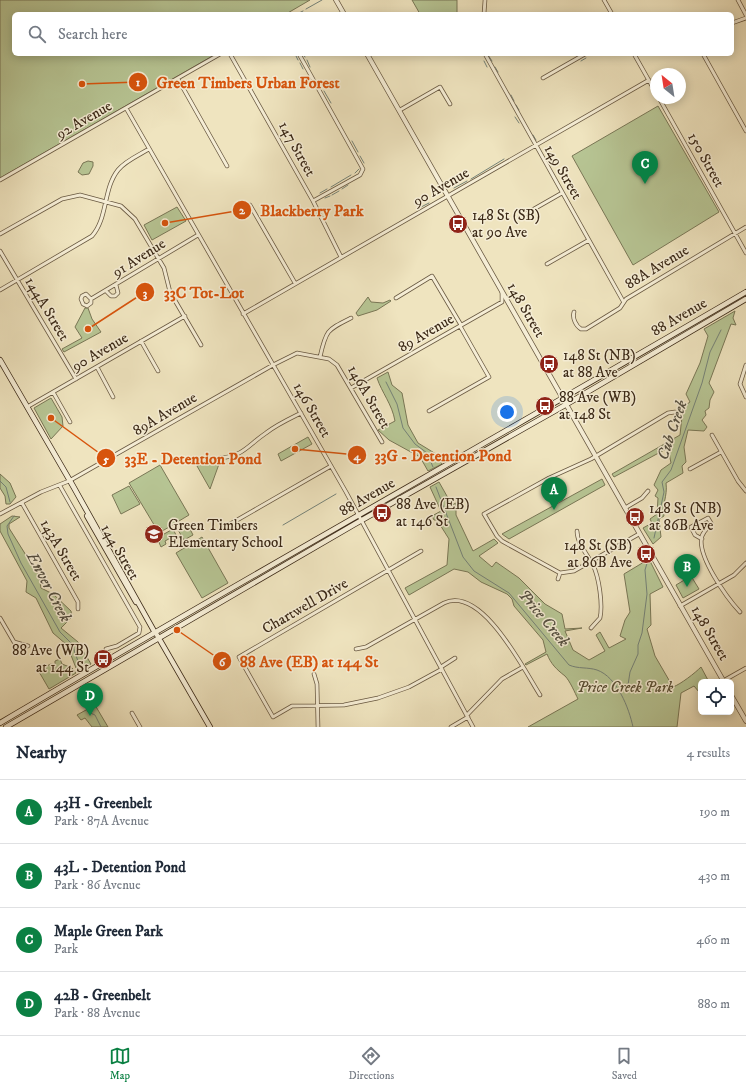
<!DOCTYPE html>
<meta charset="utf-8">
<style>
body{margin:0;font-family:"IM FELL DW Pica",serif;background:#f2f2f3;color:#1f2937}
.controls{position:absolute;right:12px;bottom:12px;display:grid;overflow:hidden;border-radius:6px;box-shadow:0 2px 10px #0003}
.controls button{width:36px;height:36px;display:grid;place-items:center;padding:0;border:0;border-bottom:1px solid #e0e1e3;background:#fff;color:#1f2937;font:20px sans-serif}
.compass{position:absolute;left:650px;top:68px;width:36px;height:36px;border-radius:50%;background:#fff;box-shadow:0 2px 10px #0003;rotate:330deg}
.you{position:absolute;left:507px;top:412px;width:14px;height:14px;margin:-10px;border:3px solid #fff;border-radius:50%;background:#1a73e8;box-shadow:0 0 0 6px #1a73e833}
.badge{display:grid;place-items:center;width:26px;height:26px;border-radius:50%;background:#0b8043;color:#fff;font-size:13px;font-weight:700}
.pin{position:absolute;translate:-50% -33px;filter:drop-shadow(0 1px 2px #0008)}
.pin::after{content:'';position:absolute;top:21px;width:14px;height:12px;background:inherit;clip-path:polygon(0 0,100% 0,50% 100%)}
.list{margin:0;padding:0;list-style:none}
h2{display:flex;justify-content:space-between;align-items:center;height:52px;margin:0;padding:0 16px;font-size:17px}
h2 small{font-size:13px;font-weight:400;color:#747a83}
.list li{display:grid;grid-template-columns:26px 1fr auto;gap:12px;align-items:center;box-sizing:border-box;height:64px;padding:0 16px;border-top:1px solid #e0e1e3}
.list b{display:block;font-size:15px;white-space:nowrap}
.list p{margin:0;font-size:13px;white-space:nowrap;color:#747a83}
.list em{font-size:13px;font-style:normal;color:#747a83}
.icon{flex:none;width:22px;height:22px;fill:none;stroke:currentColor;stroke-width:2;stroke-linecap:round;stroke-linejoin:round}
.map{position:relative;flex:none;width:746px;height:727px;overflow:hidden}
.search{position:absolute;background:#fff;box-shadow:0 2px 10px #0003;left:12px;right:12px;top:12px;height:44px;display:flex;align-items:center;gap:10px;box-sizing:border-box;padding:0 14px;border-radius:6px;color:#747a83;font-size:15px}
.sheet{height:308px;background:#fff}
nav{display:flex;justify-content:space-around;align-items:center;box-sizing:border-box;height:56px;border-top:1px solid #e0e1e3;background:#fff;font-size:11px;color:#747a83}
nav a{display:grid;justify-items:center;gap:2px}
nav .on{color:#0b8043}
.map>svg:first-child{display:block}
.green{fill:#b7c594;stroke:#797756}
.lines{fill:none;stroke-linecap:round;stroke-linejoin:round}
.stream{stroke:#758278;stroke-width:1}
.minor-casing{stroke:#685841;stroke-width:4.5}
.tertiary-casing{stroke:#685841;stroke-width:5.5}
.secondary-casing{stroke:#3b2917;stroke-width:6}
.minor{stroke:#f5edd5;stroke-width:3}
.tertiary{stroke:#f5edd5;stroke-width:4}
.secondary{stroke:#f5edd5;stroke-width:4.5}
.labels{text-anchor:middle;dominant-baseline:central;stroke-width:3;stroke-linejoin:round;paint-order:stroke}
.street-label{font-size:15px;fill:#3b2917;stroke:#f5edd5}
.poi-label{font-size:15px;fill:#3b2917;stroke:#f5edd5;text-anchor:start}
.park-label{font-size:15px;font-style:italic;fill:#5a5036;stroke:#f5edd5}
.water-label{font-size:16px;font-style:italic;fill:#534e40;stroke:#f5edd5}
.leader{fill:none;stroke:#d7540d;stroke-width:1.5}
.callout-dot{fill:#d7540d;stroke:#f5edd5;stroke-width:1.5}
.mark-label{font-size:12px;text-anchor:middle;font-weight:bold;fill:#fff}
.callout-label{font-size:16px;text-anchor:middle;font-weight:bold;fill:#d7540d;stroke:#f5edd5;stroke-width:3;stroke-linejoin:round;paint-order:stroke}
</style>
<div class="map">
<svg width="746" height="727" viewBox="0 0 746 727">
<rect width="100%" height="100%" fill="#efe4bf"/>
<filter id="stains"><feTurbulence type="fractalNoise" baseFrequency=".005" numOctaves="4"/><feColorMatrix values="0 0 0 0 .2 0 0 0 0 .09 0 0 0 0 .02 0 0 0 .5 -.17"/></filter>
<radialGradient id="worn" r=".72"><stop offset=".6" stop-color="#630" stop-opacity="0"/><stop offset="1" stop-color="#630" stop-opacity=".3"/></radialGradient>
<path class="green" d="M0 0H310L286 14H14V54H216L0 178Z
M412 0H457V14H420Z
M658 106 719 212 633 265 572 156Z
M88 161 93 162V166L89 174 82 175 78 172 83 163Z
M177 207 186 221 152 240 144 225Z
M368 297 371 302 383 303 390 300 391 301 377 310 358 316 356 313Z
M85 308H88L92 319 101 332 64 352 62 349 82 338 75 327Z
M735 311 733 318 736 325 731 324 709 383 714 392 710 400 709 408 705 411 706 415 702 420 707 427 704 431 688 430 684 447 686 462 682 466 683 473 666 483C668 496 661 507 664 516L659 519 661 537 653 544 643 528 652 523 650 519 657 514 658 498 655 496 658 490 654 485 661 470 671 463 668 448 614 477 612 474 680 435 683 407 690 402 686 394 700 363 708 336 704 329Z
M388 372 392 385 402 393 408 425 418 443 436 454 442 464 428 471 420 457 389 440 378 430 395 421C392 404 382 393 377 378Z
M51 398 62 417 63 426 51 439 34 408Z
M308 437 312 444 281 461 278 454Z
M214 460 219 464 210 489 197 466Z
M160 465 189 515 159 533 129 483Z
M0 474 10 483 16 497 10 504H6L5 496 0 488Z
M602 479 605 485 509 539 502 534Z
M439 482 452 505 456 503V515L473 551 494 539 498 543 479 556 492 567 496 562 519 578 545 604 562 614 565 629 582 628 565 631 573 650 589 660 605 651 596 635 600 632 609 648 626 639 620 636 625 620 630 612 624 574 649 559 663 587 650 594 651 625 647 629 655 656 673 687C681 684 695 673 701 667L709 682H701V692H699L694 686 681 693 677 727H528L578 699C575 693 570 681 565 676 556 669 551 664 547 654L526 665 525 664 546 652 543 640 514 606 512 599 507 594 481 582 468 572 454 569 409 595 405 588 447 565 449 539 437 520H434L432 516 441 511 430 487Z
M129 486 140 504 121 514 112 495Z
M12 516 20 517 9 524V528L39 576 41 588 53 594 71 611 72 617 61 628 78 642 91 664 79 670 76 668 67 645 53 633 36 598 26 592 27 581 0 531V524Z
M188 525 193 535 184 540 178 530Z
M173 529 176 535 165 541 166 544 161 547 157 538Z
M202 537 228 583 202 598 176 553Z
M691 576 699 589 683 598 676 585Z
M60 659 62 664 72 668 76 673 49 689 38 670 51 664 55 665V661Z
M95 705 108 727H92L85 718 81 720 77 715Z"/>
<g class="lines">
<path class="stream" d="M306 9 322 0
M297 14 303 11
M303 54 305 57
M488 55 492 61
M296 56 298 60
M307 60 310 67
M484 61 487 67
M581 61 586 58
M300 63 303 69
M495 67 498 72
M324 91 331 103
M511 95 514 101
M516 105 519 110
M515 117 519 123
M533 135 536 140
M352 141 358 152
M360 156 364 163
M355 173 359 169
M471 179 504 159
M331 187 351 175
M454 188 467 181
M342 189 348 185
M320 193 327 189
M332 195 339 191
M325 198 330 196
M419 208 429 203
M386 382 397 404 403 428 415 444 427 453 433 467
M0 481 6 487 10 502
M436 487 463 557 474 571 509 593 569 665C578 669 588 667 597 670 617 677 629 708 633 727
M14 516 7 526 8 534 21 563 60 632 72 644 80 667
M283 525 336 494
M654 538 664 492 662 482 671 470 702 383 710 352 721 330
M87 686 92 696 85 706 88 712 95 715 101 727
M620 692 628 685 630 672 638 654V645L642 633 647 594 645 570 648 560"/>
<g class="minor-casing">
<path id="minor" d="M604 0 612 14
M738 0 746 15
M484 14 485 0
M732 23 746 18
M230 54 313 201 341 257
M299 54 363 169 360 175 313 201
M485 54 623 301
M634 54 656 93
M703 54 746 131
M543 78 585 54
M178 79 227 166
M659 98 746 253
M126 108 346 492 473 727
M400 110 440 87 450 104
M0 180 220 54
M250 205 295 283
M520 217 562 193
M0 234 62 199 80 195 121 206 135 219 164 268 170 292 201 345
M0 251 76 379
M547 264 589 240
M0 290 92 236C108 218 103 189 118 170 125 161 139 155 149 149
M106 291 111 296H115L118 293 116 285
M396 298 432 276 461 325
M91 299V303L87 306 83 304 81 299 82 296 86 294 91 299 198 235
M574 312C572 318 576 326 581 329H586L620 308 626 299 746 227
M243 314 649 80
M141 341 158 371
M320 357C326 330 327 330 351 318
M746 365 740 384 746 397
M97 367 113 397
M351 388 502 302V292
M53 392 70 422
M27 407 185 316
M429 411 489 377 460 326
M712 435 738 481 746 491
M220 458C244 456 248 445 266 433 276 425 289 419 301 413
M690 469 721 452
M60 486 140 627 139 633 117 646 106 649
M22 503 78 602V609
M625 508 642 498 648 491
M0 514 41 492 69 481 273 365 297 353 329 359 337 365 382 442
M225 527 331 466
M577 531C577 543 587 554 593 565 599 577 603 605 600 618L591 628
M639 534 574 571 560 573 502 541 497 536 484 514 549 478 591 459 668 413 675 412
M702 539 695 535 691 527 708 518 711 523C709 527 704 530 702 536 696 555 727 598 740 612
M421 551 239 657 273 717 292 706 344 705 378 698 409 687 442 669
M558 579 560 573
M680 606 734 575 746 563
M0 618 14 642 28 646
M356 649 366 647 444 603C482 585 524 670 540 695
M441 667 455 658
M314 674 317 684 318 727
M723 681 746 668
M132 713 140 727
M467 715 502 679 523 667
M451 727 468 717"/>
</g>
<g class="tertiary-casing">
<path id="tertiary" d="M336 0 344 14
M367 54 724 682
M731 695 746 721"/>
</g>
<g class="secondary-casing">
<path id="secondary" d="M0 360 73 486 154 631
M87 516 136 602
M157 635 210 727
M0 723C247 577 498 437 746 292
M6 727 355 524 567 404 746 299"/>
</g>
<use href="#minor" class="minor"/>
<use href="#tertiary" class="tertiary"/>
<use href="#secondary" class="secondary"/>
</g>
<defs>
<g id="bus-disc" transform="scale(1)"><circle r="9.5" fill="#8f2418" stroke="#f5edd5"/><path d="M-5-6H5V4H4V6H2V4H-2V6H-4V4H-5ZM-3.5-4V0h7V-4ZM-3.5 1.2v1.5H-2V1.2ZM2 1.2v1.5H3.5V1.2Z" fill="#fff"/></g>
<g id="school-disc" transform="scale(1)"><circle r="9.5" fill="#8f2418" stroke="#f5edd5"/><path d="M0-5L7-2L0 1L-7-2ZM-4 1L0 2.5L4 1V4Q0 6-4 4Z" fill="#fff"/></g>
</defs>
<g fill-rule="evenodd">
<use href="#bus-disc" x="458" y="224"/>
<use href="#bus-disc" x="549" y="364"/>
<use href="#bus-disc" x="545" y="406"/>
<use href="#bus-disc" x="382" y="513"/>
<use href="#bus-disc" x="635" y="517"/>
<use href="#school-disc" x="154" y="534"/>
<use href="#bus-disc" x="646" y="554"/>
<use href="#bus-disc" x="103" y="659"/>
</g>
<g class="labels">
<g class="street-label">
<text transform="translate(84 120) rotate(-30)">92 Avenue</text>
<text transform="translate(297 149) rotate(61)">147 Street</text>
<text transform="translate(706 160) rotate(61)">150 Street</text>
<text transform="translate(563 172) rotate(60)">149 Street</text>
<text transform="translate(441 187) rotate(-30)">90 Avenue</text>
<text transform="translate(139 258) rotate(-32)">91 Avenue</text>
<text transform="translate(657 267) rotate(-31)">88A Avenue</text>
<text transform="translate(47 309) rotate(59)">144A Street</text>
<text transform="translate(526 310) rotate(60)">148 Street</text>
<text transform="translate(679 317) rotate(-30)">88 Avenue</text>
<text transform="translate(426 333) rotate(-30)">89 Avenue</text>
<text transform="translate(100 352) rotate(-30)">90 Avenue</text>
<text transform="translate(369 397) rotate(60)">146A Street</text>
<text transform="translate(312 410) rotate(60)">146 Street</text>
<text transform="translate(165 414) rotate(-30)">89A Avenue</text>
<text transform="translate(367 497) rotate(-30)">88 Avenue</text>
<text transform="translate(61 550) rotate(60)">143A Street</text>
<text transform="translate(120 552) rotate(60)">144 Street</text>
<text transform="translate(305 606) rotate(-30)">Chartwell Drive</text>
<text transform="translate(710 633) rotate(60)">148 Street</text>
</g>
<g class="poi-label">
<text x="472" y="215">148 St (SB)<tspan x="472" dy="17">at 90 Ave</tspan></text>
<text x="563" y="355">148 St (NB)<tspan x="563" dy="17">at 88 Ave</tspan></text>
<text x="559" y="397">88 Ave (WB)<tspan x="559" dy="17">at 148 St</tspan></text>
<text x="396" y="504">88 Ave (EB)<tspan x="396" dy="17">at 146 St</tspan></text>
<text x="649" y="508">148 St (NB)<tspan x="649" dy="17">at 86B Ave</tspan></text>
<text x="168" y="525">Green Timbers<tspan x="168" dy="17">Elementary School</tspan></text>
<text x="632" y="545" text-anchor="end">148 St (SB)<tspan x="632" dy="17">at 86B Ave</tspan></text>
<text x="89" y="650" text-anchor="end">88 Ave (WB)<tspan x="89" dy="17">at 144 St</tspan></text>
</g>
<g class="park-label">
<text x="625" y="687">Price Creek Park</text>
</g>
<g class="water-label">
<text transform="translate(672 430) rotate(-71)">Cub Creek</text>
<text transform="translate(49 587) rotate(62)">Enver Creek</text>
<text transform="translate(544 618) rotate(50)">Price Creek</text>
</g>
</g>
<path class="leader" d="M82 84L138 82M165 223L242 210M88 329L145 292M295 449L357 455M51 418L106 458M177 630L222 661"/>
<g class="callout-dot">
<circle cx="82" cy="84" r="4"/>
<circle cx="165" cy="223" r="4"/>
<circle cx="88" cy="329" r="4"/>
<circle cx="295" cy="449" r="4"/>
<circle cx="51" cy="418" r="4"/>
<circle cx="177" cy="630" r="4"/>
<circle cx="138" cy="82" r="10"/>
<circle cx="242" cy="210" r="10"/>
<circle cx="145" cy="292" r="10"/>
<circle cx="357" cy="455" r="10"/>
<circle cx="106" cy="458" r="10"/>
<circle cx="222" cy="661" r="10"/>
</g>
<g class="mark-label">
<text x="138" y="86">1</text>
<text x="242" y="214">2</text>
<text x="145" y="297">3</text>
<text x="357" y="460">4</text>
<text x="106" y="463">5</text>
<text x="222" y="666">6</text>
</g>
<g class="callout-label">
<text x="248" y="88">Green Timbers Urban Forest</text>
<text x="312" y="216">Blackberry Park</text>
<text x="204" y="298">33C Tot-Lot</text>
<text x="443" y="461">33G - Detention Pond</text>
<text x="193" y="464">33E - Detention Pond</text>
<text x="309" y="667">88 Ave (EB) at 144 St</text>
</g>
<rect width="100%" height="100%" filter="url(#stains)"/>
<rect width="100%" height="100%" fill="url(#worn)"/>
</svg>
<div class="controls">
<button><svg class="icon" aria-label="locate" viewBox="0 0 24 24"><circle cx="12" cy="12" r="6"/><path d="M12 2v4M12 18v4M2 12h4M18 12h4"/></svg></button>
</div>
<svg class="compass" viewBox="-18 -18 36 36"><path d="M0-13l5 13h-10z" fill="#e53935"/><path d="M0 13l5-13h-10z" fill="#747a83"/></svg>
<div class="you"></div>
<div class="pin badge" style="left:554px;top:510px">A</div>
<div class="pin badge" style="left:687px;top:587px">B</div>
<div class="pin badge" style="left:645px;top:184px">C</div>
<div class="pin badge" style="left:90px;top:716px">D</div>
<div class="search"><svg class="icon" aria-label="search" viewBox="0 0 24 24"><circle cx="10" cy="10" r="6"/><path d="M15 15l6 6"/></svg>Search here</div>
</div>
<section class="sheet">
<h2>Nearby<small>4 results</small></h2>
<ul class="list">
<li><span class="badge">A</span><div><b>43H - Greenbelt</b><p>Park · 87A Avenue</p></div><em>190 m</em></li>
<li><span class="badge">B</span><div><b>43L - Detention Pond</b><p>Park · 86 Avenue</p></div><em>430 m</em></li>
<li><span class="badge">C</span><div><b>Maple Green Park</b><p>Park</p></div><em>460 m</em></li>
<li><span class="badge">D</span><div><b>42B - Greenbelt</b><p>Park · 88 Avenue</p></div><em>880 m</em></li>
</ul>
</section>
<nav>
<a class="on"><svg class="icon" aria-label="map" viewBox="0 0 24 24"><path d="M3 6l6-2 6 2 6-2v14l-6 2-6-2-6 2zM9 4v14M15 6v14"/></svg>Map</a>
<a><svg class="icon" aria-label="directions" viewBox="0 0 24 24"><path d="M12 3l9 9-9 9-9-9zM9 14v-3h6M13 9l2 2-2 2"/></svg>Directions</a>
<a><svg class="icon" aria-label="saved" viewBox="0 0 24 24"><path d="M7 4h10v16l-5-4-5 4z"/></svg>Saved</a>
</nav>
